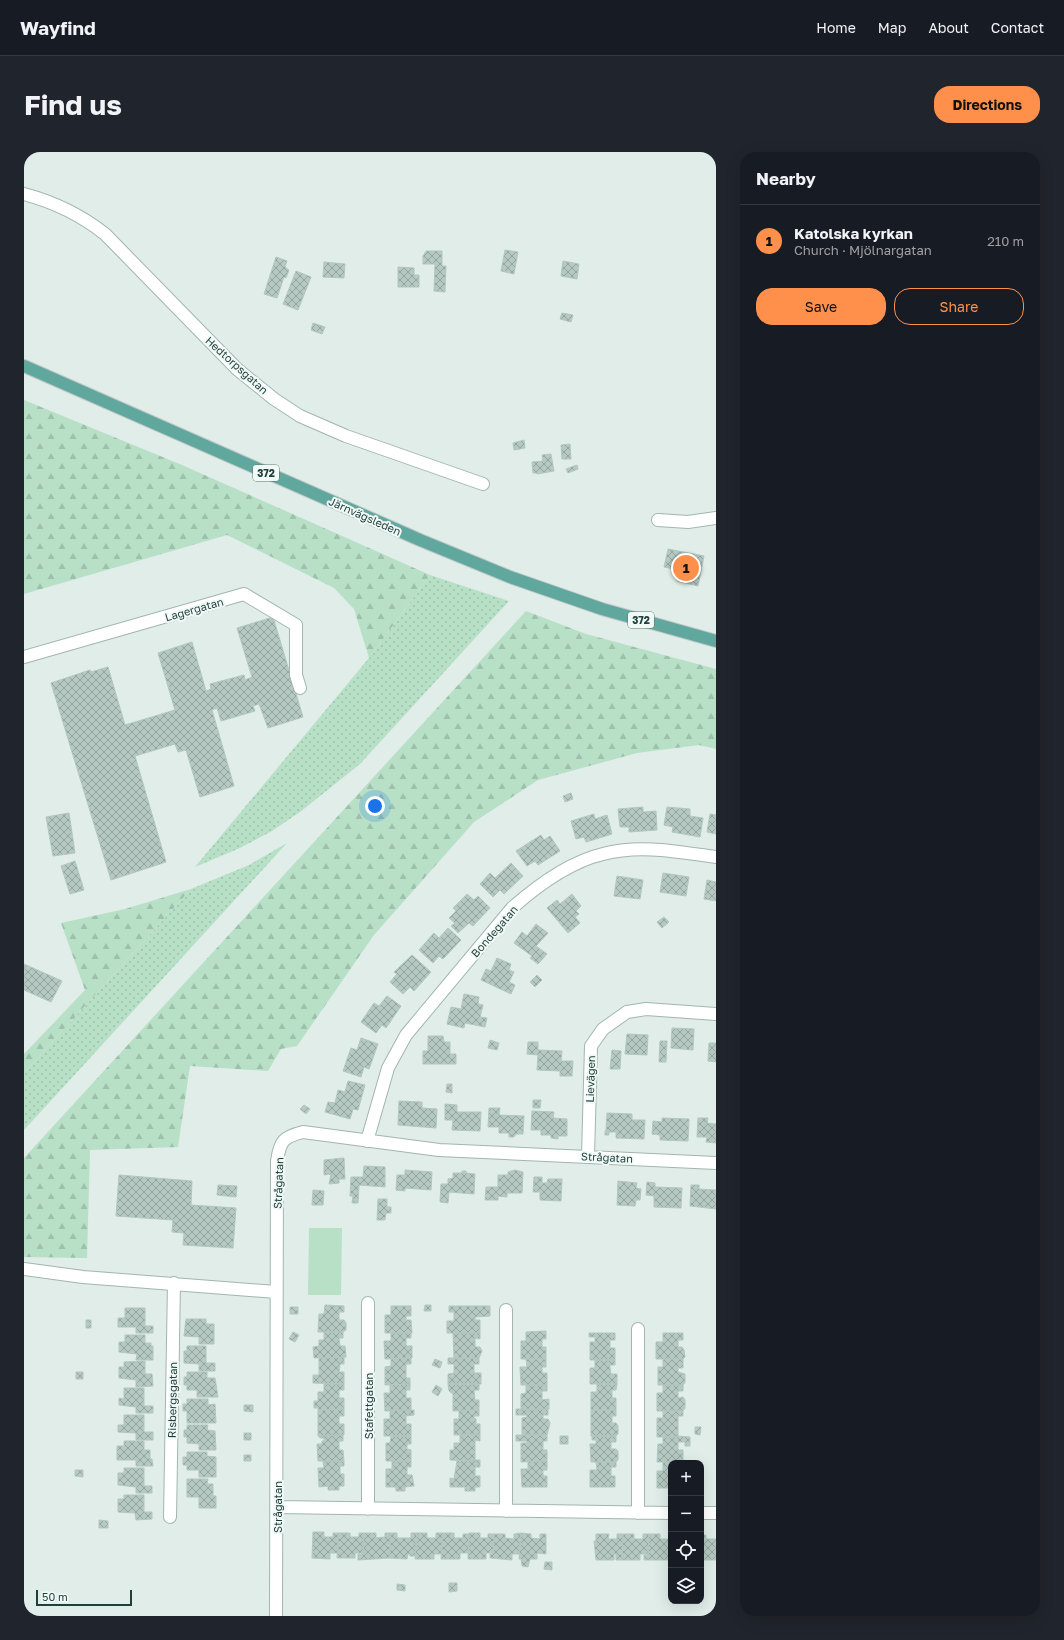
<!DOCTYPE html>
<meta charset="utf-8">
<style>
body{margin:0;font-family:"Golos Text",sans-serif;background:#20242c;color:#f1f3f6}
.controls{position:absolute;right:12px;bottom:12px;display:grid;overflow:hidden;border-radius:8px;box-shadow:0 4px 16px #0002}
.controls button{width:36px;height:36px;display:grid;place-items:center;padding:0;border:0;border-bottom:1px solid #363941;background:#171b24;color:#f1f3f6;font:20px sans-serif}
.scale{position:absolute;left:12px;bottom:10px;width:96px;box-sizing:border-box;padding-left:4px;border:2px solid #1f3f3b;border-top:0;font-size:11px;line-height:14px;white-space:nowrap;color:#1f3f3b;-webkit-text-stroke:3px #f1f9f6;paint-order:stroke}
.you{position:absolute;left:351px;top:654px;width:14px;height:14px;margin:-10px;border:3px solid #fff;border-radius:50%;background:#1a73e8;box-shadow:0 0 0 6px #1a73e833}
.badge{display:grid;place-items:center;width:26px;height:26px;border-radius:50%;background:#ff904c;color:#111;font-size:13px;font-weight:700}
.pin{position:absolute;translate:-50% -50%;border:2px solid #fff;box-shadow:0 1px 4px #0006}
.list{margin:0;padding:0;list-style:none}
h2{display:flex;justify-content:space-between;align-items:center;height:52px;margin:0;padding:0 16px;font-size:17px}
h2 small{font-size:13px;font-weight:400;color:#9ea1a6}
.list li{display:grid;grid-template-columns:26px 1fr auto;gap:12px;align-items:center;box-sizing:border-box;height:72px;padding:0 16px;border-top:1px solid #363941}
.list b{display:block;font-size:15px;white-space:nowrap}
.list p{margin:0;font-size:13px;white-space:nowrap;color:#9ea1a6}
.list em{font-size:13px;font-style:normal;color:#9ea1a6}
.actions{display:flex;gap:8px;padding:12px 16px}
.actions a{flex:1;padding:9px 0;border:1px solid #ff904c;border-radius:16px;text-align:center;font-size:14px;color:#ff904c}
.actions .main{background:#ff904c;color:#111}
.icon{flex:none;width:22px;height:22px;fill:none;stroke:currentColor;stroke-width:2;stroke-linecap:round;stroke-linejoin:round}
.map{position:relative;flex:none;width:692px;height:1464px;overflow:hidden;border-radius:16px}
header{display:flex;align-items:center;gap:24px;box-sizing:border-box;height:56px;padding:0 20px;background:#171b24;border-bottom:1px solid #363941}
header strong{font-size:19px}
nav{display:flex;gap:22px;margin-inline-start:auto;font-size:14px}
.intro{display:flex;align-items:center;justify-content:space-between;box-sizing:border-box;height:96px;padding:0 24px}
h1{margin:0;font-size:28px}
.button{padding:10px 18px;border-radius:16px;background:#ff904c;color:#111;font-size:14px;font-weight:700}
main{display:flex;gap:24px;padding:0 24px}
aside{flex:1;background:#171b24;border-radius:16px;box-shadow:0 4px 16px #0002}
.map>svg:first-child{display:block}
.grass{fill:url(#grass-dots)}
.forest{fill:url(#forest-firs)}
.garden{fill:#b7e0c7}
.building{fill:url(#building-cross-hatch);stroke:#b2c7c1}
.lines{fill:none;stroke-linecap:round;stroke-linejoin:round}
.minor-casing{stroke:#a2b5b1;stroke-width:14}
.major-casing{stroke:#c0c9c8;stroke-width:14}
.minor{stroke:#fff;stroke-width:12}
.major{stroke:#60a79e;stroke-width:12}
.labels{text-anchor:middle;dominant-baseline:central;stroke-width:4;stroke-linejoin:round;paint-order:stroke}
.shield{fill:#f1f9f6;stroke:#5e7773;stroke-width:1}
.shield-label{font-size:10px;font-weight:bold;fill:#1f3f3b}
.street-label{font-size:11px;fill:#1f3f3b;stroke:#f1f9f6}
</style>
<header>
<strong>Wayfind</strong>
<nav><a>Home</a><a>Map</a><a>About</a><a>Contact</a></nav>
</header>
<div class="intro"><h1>Find us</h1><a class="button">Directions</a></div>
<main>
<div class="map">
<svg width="692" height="1464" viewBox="0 0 692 1464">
<defs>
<pattern id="grass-dots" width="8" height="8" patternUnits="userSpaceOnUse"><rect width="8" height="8" fill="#b7e0c7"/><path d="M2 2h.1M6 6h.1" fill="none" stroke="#9dc1ac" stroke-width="1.8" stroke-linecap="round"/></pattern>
<pattern id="forest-firs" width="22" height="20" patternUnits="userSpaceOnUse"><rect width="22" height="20" fill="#b7e0c7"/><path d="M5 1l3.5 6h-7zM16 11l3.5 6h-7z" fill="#9dc1ac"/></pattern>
<pattern id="building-cross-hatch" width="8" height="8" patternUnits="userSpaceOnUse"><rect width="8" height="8" fill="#b5c8c2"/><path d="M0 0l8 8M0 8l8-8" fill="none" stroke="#93a49f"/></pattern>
</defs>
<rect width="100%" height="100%" fill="#e0ede9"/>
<path class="grass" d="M406 423 485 449 336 612 276 660 248 679 216 696 171 715 345 506Z
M263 691 0 978V921L167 737 225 713Z"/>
<path class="forest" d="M0 248 158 313 406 423 345 506 330 457 310 436 203 383 0 442Z
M502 459 562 482 692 517V597L675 593 613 601 514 628 450 670 350 783 273 894 257 897 244 919 166 914 154 995 66 998 63 1106 0 1105V1006Z
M167 737 0 921V902L61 838 37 771 101 757Z"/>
<path class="garden" d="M285 1076H318L317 1143H284Z"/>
<path class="building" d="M481 98 494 100 490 122 477 119Z
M402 99H418V114H422L421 140 410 139 411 112H399V104Z
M252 105 263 109 261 115 265 118 262 126 260 125 253 146 240 142Z
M539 109 555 112 553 127 537 124Z
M300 110 321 112 320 126 299 125Z
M374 115 390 116V123H395V135H374Z
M272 119 287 125 274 158 259 152Z
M538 161 549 163 547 170 536 167Z
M289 171 301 175 298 182 287 178Z
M500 288 501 296 490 298 489 291Z
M546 292 547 307H538L537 293Z
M527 302 530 319 513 322V321H509L508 310 519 309 518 303Z
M553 313 554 317 544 321 542 317Z
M644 397 680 404 674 434 653 429 655 418 640 415Z
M249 465 279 565 244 576 235 552 229 554 231 559 197 569 193 556 188 558 210 634 176 645 162 598 154 600 151 592 111 604 142 710 87 728 27 531 66 518 67 520 84 515 101 573 151 558 134 501 168 490 182 539 187 537 186 532 220 523 221 528 228 525 213 476Z
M547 641 549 647 541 650 539 644Z
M619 655V660L632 659 633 678 605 680V675H596L594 657Z
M643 655 666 657V664L679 666 676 685 648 680 649 675 640 673Z
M45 661 51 701 29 704 22 665Z
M570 662 571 667 583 663 588 682 562 690 560 685 552 687 547 669Z
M686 662 692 663V682L683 680Z
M517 683 520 688 526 684 536 699 514 713 511 709 503 714 492 699Z
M51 709 60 738 46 742 37 714Z
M487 711 499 724 480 742 476 738 469 745 456 732 466 721 471 726Z
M639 721 665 725 662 744 636 740Z
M593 724 619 728 616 747 590 744Z
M683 728 692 730V749L680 747Z
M443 742 450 748 454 744 466 756 449 774 445 771 434 781 427 774 431 771 425 766 432 759 429 756Z
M548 742 557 754 552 759 555 762 551 765 556 771 544 781 523 756 533 748 536 752Z
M640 765 645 770 638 776 633 770Z
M512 772 524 781 512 794 523 802 514 812 506 806 508 804 490 791 498 780 503 784Z
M424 776 437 788 419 807 415 804 409 811 395 798 410 781 415 786Z
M388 803 407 820 390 839 386 835 379 842 366 830 373 822 370 820Z
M473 806 487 812 485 818 490 820 485 830 491 833 487 842 457 828 462 817 467 819Z
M0 812 38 829 27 850 0 838Z
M513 823 518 828 511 835 506 830Z
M440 842 455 845 454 852 459 853 456 865 463 866 461 875 441 871 440 876 423 872 427 855 437 857Z
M363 844 377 854 362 876 358 873 352 881 337 870 350 851 355 854Z
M648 876 670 877 669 898 647 896Z
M603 882 624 883 623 903 601 902Z
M404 884H419L420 890H426V902H432V912H399V899H404Z
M337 886 354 892 345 917 340 915 337 925 319 919 327 896 333 898Z
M466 888 475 891 473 898 464 896Z
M636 889H643L642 910H635Z
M504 890H514V898L538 899 537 909H549L548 924H536V919L513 918 514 903 503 902Z
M685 891H692V910L684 909Z
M588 898 597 899 596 917H586Z
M324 929 341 933 334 958 329 957 326 967 301 960 304 950 311 951 314 938 321 940Z
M423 932H428V941L422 940Z
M509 948H517L516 956H509Z
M375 949 398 950V956L413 957 412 976 374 973Z
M421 952 433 953V960H457L456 979 428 978 429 968H421Z
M280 953 286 957 282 962 276 957Z
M465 956H476L475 963 500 964 499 982H492L490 985H485V981H475V975H464Z
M508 959 530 960 529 966 543 967V984H534V987L527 986V983H517V978H507Z
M583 961 608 962V968H621L620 987 592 986V980H585V983H581V979H582Z
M638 966 665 967 664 989 636 988V983L628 982 629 969 638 970Z
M674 966H684L683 971 692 972V991L682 990 683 985H673Z
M320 1006 321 1027H315V1031L305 1032 307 1022 300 1023V1008Z
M340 1014 361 1015V1035L335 1033 334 1051H328L329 1044H326L327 1025H339Z
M381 1018 408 1020 407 1038 381 1036V1039L372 1038 373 1023H381Z
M491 1018 499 1020 498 1041H483V1045L474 1044V1048H461L462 1035H474V1023H484V1020Z
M438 1019H442V1021L451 1022 450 1042 425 1040 424 1051 416 1050 417 1032H424V1027L429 1026V1021H438Z
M95 1023 168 1029 167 1053 212 1056 209 1096 159 1093 160 1081 148 1080 149 1068 92 1064Z
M510 1025H518V1031H523L524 1027H538L537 1049 516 1048V1040H509Z
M594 1029 613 1031 612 1036 617 1037 616 1048H612L611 1054 593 1053Z
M623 1030 631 1031V1035L658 1036 657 1056 630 1055V1044L622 1043Z
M194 1033 213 1034 212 1045 193 1043Z
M667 1033H675V1037L692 1038V1057L666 1054Z
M289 1038 300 1039 299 1053H288Z
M354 1047H363V1055H367V1061H362L361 1068H353Z
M301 1153 320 1154V1160H315V1168H320L322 1171V1178L319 1180H294L295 1162H300Z
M401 1153H407V1159H400Z
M367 1154H387V1164H382V1168H387L388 1181H361V1163H367Z
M425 1154H466V1164L451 1165V1168H456V1181H423V1169H430V1160H425Z
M266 1155H274V1162H266Z
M101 1156H121V1174H129V1181H112V1175H94V1166H101Z
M162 1167H182V1172H190V1192H175V1185L160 1184Z
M62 1168H67V1176H62Z
M522 1179V1187H518V1195H522V1207H497V1189H502V1180Z
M269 1180 275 1183 271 1190 265 1187Z
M300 1180H319V1186H315L316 1194H321L322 1205 290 1206 289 1195 295 1194V1188H300Z
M367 1181H387V1186H382V1194H388V1206L361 1207 360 1189H367Z
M429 1181H456V1187L451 1186V1195H456L458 1199 455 1206 430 1207Z
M565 1181H591V1188H586V1196H591V1208H566V1190H571V1185H565Z
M639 1181H659V1188H654V1195H658L660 1198 661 1205 659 1207H632V1190H639Z
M101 1183H121V1191H127V1194H129V1208H112L113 1202 95 1200V1190H101Z
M163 1194H182V1211H191V1219H175V1212L160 1211V1199H163Z
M320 1205V1212H316L315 1220H320V1232L289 1231V1223H295V1206Z
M387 1206V1212H382V1226H386V1232L361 1233V1215L367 1214V1207Z
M424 1206H455V1212H450V1221H457V1232H424V1222L430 1221V1212H424Z
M411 1207 418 1210 416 1216 408 1213Z
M502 1207H522V1215H518V1221H523V1233H497L496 1215H503Z
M639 1207H659V1216H654V1220L661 1222V1231L659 1233H634V1215H639Z
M571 1208H591V1213H586V1216L587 1222H593V1232H566V1216H571Z
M121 1209V1222H128L129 1234 112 1235V1228L95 1226V1215H100V1210Z
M52 1220H59V1227H52Z
M163 1220H183V1226H191L194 1245H173V1238H163V1233H160V1225H163Z
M300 1232H320V1238H315V1246H320V1257L294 1258V1256H290V1249H294V1240H300Z
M386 1232V1238H382V1246H387V1258L361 1259 360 1241H366V1233Z
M424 1232H455V1238H450L451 1248H455V1258L429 1259V1242L425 1239Z
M573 1232H593L592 1238H588V1246H592V1258H567V1240H573Z
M412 1233 418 1237 414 1244 408 1240Z
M502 1233H523V1239H518V1248L525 1247V1257L497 1258V1242L502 1241Z
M639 1233H659V1239H654V1246L659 1245 661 1248V1256L659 1259H633V1241H639Z
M100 1236H120V1254H129V1261H112V1255L95 1253V1246L100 1247Z
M163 1247H184V1253L191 1252 192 1271H163V1259H159V1252H163Z
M220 1253H229V1260L220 1259Z
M320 1257V1264H315V1272H320V1283L294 1284V1258Z
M492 1257H524V1263H519V1267H524L526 1271 523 1283H498V1266L503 1265V1263H492Z
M366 1258H390V1263L382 1264V1272H387V1284H360V1267H366Z
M450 1258H455V1264H450V1266L452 1267V1272H456V1283H430V1267H435V1259Z
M567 1258H592V1264H588V1271H592L594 1274V1282L592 1284H567Z
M639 1259H659V1264H654V1285H633V1266H639Z
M100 1263H120V1280H129V1288H112V1281L94 1280V1273H100Z
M163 1273H184L183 1278 191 1279 192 1298H175V1292L163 1291V1285H160V1278H163Z
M671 1275H677L676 1283 671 1282Z
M220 1281H227V1288H220Z
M452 1282 456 1283V1289L451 1288V1309L426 1308V1298H430V1291H436V1283Z
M319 1283V1289H315V1298H319L320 1309H294L293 1292H298V1289H300V1286H296L295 1284Z
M492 1283H523V1289H519V1298H523V1309L497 1310V1291H503V1289H492Z
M367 1284H387V1292H383V1297L387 1298V1309H362V1291H366Z
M536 1284H544V1292H536Z
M568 1284H592V1290H587V1297H592L594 1299V1308L592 1310H567L566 1292H572V1288H568Z
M654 1284 666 1285V1294H661V1290H654V1298H659V1310H633L634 1292H639V1285Z
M100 1289H120V1298H126V1307H128L129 1314H112V1308H93V1294H100Z
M163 1300H183V1304L192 1305V1325H175V1318H163V1313H159V1305H163Z
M220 1303H227V1309H220Z
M451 1308H456V1315H451V1324H456V1335H451V1339H441V1335H426V1326L430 1327 433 1309Z
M299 1309H320V1314H316V1322H320V1334H315V1338H304V1334L295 1335 294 1316H300Z
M368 1309H387V1315H383V1323H388L390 1334 381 1335V1339H372V1335H362V1317H368Z
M504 1309H523V1318H519V1324H523V1335H498L497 1317H504Z
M572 1310H592V1315H587V1324H591V1335H566V1318H573Z
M639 1310H662L647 1311V1336H633V1319H639Z
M100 1316H120V1334H128V1341H112V1335L94 1333V1321H100Z
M51 1318H59V1325L51 1324Z
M163 1327H184L183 1332H189V1344H192V1356H175V1345H163Z
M100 1343H120V1360H128V1367L112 1368 111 1361 94 1360V1347H100Z
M75 1368 84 1369V1376H75Z
M289 1380H300V1385H309V1381H314V1401H306V1407L288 1406Z
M314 1381H326V1385H335V1381H340L339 1401H331V1406H313Z
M340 1381H352V1386L361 1385V1381H367L365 1406 334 1408V1402H339Z
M367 1381H373V1386H387V1381H393L391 1404H386V1402H384L383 1407 365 1406Z
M393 1381H403V1386H412V1381H419L417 1402H410V1407H391Z
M419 1381H430V1386H439V1382H445L444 1401H436V1407H417Z
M445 1381H456V1386H464V1382H470L469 1401H462V1407H444Z
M497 1381 507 1382V1386L516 1387V1382H522V1402L513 1401V1407H506L504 1415 498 1414 497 1407H495Z
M497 1381 495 1402H488V1408L466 1406V1402H469L470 1382H481V1386L490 1387V1382Z
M572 1382H585L584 1387H593V1382H599L598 1408H592V1402H590V1408H572L570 1389H572Z
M599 1382H610V1387H619V1382H625L624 1402H616V1408H598Z
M625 1382H636V1387H645V1383H647V1408H620V1403H624Z
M677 1383H682V1387H692V1408H677Z
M521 1410H528V1418L520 1417Z
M425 1431H433V1439L425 1440Z
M373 1432 381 1433V1439L373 1438Z"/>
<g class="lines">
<g class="minor-casing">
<path id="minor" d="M0 42C30 50 57 63 81 82L213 217 250 247 276 264 322 284 459 332
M634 368 664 370 692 366
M0 505 220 442 272 473V523L276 536
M343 989 364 916 382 883 488 756C514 733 545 710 579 702 616 692 655 700 692 705
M564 1004 567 894 579 877 603 860 622 857 692 862
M0 1117 59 1125 252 1140
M614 1177V1361
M253 1355 647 1361
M344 1357V1151
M482 1359V1158
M677 1361H692
M146 1365 150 1131
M252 1464 253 1009C256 989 259 985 279 980L415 998 692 1011"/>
</g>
<g class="major-casing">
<path id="major" d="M0 214 396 388 486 425 578 457 692 489"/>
</g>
<use href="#minor" class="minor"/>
<use href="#major" class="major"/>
</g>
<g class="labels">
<g class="shield">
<rect x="229" y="313" width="26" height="16" rx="3"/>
<rect x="604" y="460" width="26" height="16" rx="3"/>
</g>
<g class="shield-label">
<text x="242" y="321">372</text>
<text x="617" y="468">372</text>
</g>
<g class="street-label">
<text transform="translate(213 213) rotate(42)">Hedtorpsgatan</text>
<text transform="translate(341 364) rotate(24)">Järnvägsleden</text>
<text transform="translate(170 457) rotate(-16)">Lagergatan</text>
<text transform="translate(470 779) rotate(-49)">Bondegatan</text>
<text transform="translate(566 927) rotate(-88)">Lievägen</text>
<text transform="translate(583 1005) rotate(3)">Strågatan</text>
<text transform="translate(254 1031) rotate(-88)">Strågatan</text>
<text transform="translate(148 1248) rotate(-89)">Risbergsgatan</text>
<text transform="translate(344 1254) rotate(-90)">Stafettgatan</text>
<text transform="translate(253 1355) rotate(-90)">Strågatan</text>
</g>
</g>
</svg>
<div class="controls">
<button>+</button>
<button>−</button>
<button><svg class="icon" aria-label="locate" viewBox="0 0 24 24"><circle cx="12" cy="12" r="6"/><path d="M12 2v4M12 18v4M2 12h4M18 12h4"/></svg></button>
<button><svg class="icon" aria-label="layers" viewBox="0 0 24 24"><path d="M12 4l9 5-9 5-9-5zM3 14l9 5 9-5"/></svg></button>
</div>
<div class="scale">50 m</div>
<div class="you"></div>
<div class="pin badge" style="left:662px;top:416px">1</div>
</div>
<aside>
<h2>Nearby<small></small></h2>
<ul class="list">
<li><span class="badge">1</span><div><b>Katolska kyrkan</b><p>Church · Mjölnargatan</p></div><em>210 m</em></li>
</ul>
<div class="actions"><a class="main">Save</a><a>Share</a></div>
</aside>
</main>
